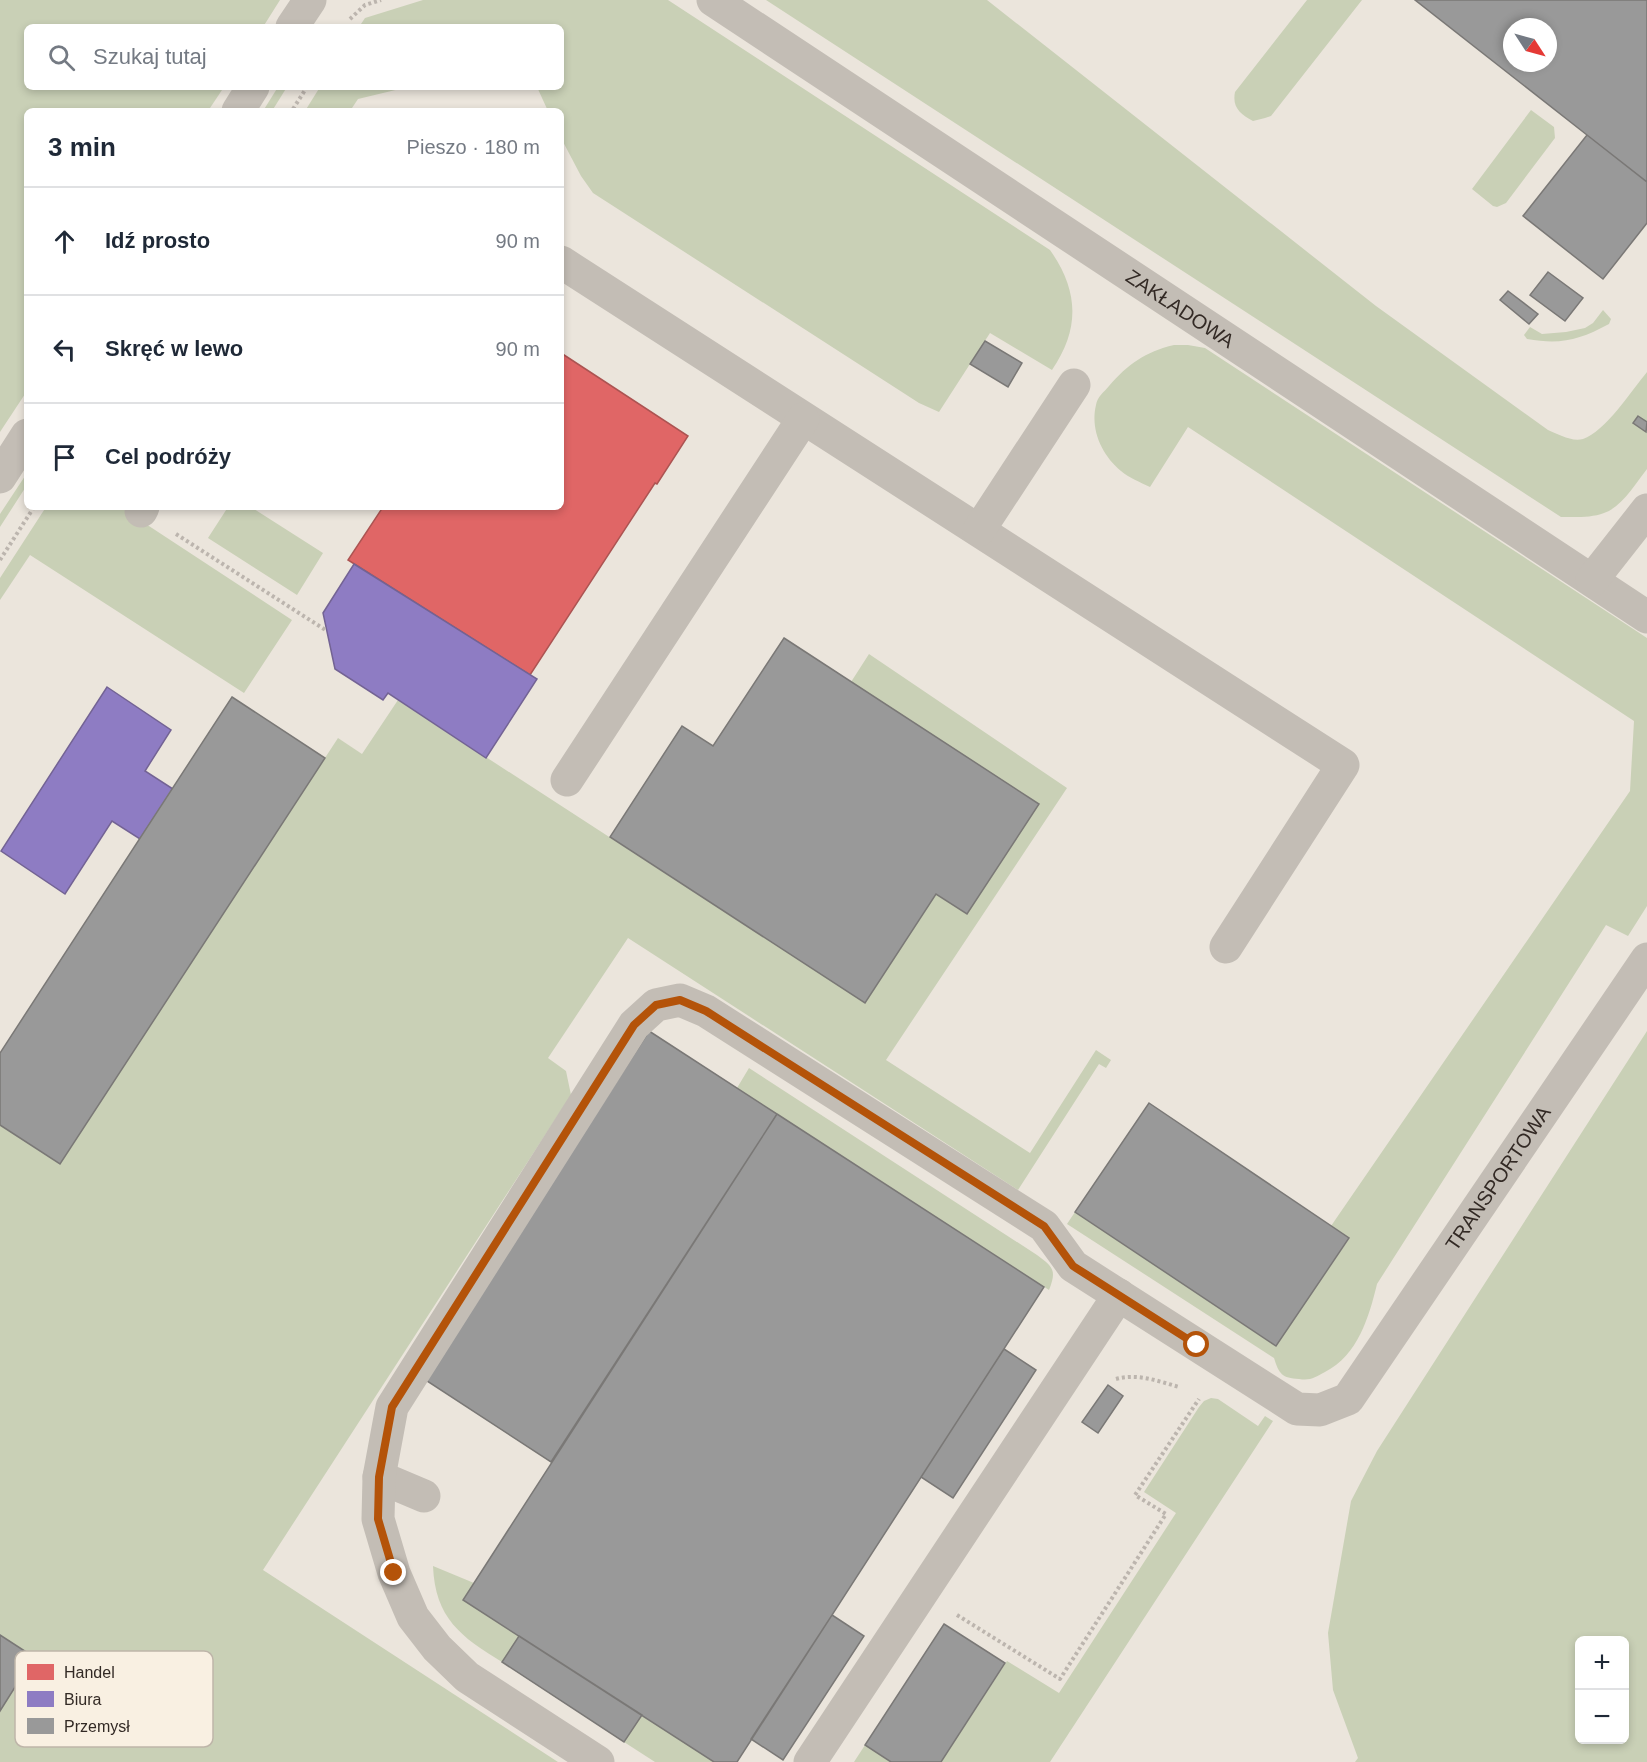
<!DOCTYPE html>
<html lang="pl">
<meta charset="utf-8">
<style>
body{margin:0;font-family:Helvetica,sans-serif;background:#f2f2f3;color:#1f2937}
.controls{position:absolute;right:18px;bottom:18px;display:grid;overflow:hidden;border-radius:9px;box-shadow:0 3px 9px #0003}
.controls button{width:54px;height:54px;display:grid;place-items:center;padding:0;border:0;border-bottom:2px solid #e0e1e3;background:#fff;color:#1f2937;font:30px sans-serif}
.compass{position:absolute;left:1503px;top:18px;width:54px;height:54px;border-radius:50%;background:#fff;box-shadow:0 3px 9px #0003;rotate:126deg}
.stop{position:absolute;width:18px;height:18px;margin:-14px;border:4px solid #b45309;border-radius:50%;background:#fff}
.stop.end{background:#b45309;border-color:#fff;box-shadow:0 2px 6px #0008}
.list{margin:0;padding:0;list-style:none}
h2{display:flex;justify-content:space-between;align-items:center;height:78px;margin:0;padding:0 24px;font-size:26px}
h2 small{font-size:20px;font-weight:400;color:#747a83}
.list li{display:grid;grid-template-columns:39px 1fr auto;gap:18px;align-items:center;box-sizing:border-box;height:108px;padding:0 24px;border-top:2px solid #e0e1e3}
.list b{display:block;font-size:22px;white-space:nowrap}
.list em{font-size:20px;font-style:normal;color:#747a83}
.icon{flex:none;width:33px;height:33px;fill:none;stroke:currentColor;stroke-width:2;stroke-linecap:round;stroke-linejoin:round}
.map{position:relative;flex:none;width:1647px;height:1762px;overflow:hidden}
.search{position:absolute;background:#fff;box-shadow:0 3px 9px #0003;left:24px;top:24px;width:540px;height:66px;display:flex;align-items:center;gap:15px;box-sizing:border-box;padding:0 21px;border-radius:9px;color:#747a83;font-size:22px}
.panel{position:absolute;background:#fff;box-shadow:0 3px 9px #0003;left:24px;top:108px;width:540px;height:402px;border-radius:9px}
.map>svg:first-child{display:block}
.green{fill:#c9d0b6;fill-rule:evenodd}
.shops{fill:#e06666;stroke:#ac5452;stroke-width:1.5}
.offices{fill:#8e7cc3;stroke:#736394;stroke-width:1.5}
.industry{fill:#999;stroke:#7a7876;stroke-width:1.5;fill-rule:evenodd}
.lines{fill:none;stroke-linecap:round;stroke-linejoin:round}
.path{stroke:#bcb5ae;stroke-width:4;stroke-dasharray:3 3;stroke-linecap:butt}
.minor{stroke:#c3bdb5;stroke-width:33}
.route{stroke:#b45309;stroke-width:8}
.labels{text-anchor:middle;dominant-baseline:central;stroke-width:6;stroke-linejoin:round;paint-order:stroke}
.street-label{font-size:20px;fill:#332a25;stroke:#f9f0e2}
.key{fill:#f9f0e2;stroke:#beb5a9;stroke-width:1.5}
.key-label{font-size:16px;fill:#332a25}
</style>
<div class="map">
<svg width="1647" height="1762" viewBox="0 0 1647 1762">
<rect width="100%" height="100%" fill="#ebe5dc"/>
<path class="green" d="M0 0H280L263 27H27V87H224L208 111H27V391L0 432Z
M423 0H668L1050 250C1079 291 1080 329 1052 370L990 333 939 412 919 403 593 193 581 176 561 138V111H548L537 87H561V27H359L365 18Z
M766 0H987L1376 306 1548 430C1558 434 1571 442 1583 439 1605 432 1632 390 1647 372V469C1635 484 1622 507 1604 513 1591 518 1575 517 1561 517Z
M1307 0H1362L1271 116 1265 118 1253 121C1240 114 1232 107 1235 92Z
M278 87H287L272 111H263Z
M320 87H408L358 99 350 111H305Z
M1531 110 1554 127 1555 138 1506 203 1497 207 1493 206 1472 189Z
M1603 310 1611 319 1609 324C1579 340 1561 345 1527 339L1524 335 1530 327 1542 334 1566 332 1585 328 1593 323Z
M1174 345H1188L1205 348 1647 638V906L1628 936 1606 925 1377 1284C1369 1317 1358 1355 1325 1372 1315 1377 1311 1381 1299 1379 1282 1378 1279 1374 1274 1358L1067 1224 1075 1212 1276 1345 1349 1239 1331 1226 1630 791 1634 721 1188 427 1150 487C1140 482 1129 478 1121 471 1102 455 1090 430 1096 405 1097 397 1104 392 1109 386 1128 364 1145 352 1174 345Z
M27 473V485L0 527V514Z
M46 507H120L292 620 244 693 30 555 0 600V578Z
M228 507H251L323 553 297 595 208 538Z
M869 654 1067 788 886 1060 1030 1153 1096 1050 1111 1060 1106 1068 1099 1064 1018 1190 628 938 548 1058 566 1071 571 1095 263 1570 558 1762H0V1711L34 1658 0 1636V1125L60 1164 338 738 362 754 398 700 865 1003 936 894 967 914 1039 804 851 682Z
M1647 1031V1762H1355L1358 1758 1333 1690 1328 1633 1351 1501 1377 1451ZM1580 1640H1624V1740H1580Z
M749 1068 1037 1255C1053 1267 1057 1270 1049 1290L737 1088Z
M1211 1398 1218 1399 1258 1426 1265 1416 1273 1421 1050 1762H941L1007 1661 1059 1693 1176 1513 1144 1492 1199 1407 1204 1401Z
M433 1566 474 1583 463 1600 519 1636 502 1662C461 1637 435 1618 433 1566Z
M642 1715 714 1762H655L624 1742Z
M865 1745 891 1762H854Z"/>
<path class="shops" d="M561 353 688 436 657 484 655 483 530 675 348 560 383 507H561Z"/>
<path class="offices" d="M354 564 537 679 486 758 388 693 383 700 335 669 323 613Z
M107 687 171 730 145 771 173 789 140 839 112 821 65 894 1 851Z"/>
<path class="industry" d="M1415 0H1647V182L1587 135ZM1512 27H1548V63H1512Z
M1587 135 1647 182V223L1603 279 1523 216Z
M1548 272 1583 298 1565 321 1530 295Z
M1508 291 1538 314 1529 324 1500 300Z
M985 341 1022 363 1008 387 970 364Z
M1638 416 1647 422 1646 432 1633 423Z
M784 638 1039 804 967 914 936 894 865 1003 610 837 682 726 713 746Z
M232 697 325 758 60 1164 0 1125V1053Z
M649 1031 777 1114 551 1462 424 1379Z
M1149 1103 1349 1238 1276 1346 1075 1212Z
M777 1114 1044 1287 737 1762H714L463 1600Z
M1004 1349 1036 1370 953 1498 921 1477Z
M1108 1385 1123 1396 1098 1433 1082 1422Z
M832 1615 864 1636 783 1760 751 1739Z
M944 1624 1005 1663 941 1762H891L865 1745Z
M0 1635 34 1657 0 1711Z
M519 1636 642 1715 624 1742 502 1662Z"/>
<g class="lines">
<path class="path" d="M350 19 365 5 381 0
M293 109 307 87
M176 534 327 631
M0 560 34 507
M1116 1379C1137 1373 1158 1381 1179 1387
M957 1615 1060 1679 1166 1514 1135 1495 1199 1399"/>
<g class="minor">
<path id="s1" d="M713 0 1647 617"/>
<path d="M292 27 310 0"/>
<path d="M238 111 253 87"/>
<path d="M561 262 1343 765 1226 947"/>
<path d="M0 477 27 435"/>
<path d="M141 511 143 507"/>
<path d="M979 530 1074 385"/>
<path d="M1592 580 1647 510"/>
<path d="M567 780 803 419"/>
<path d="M379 1477 424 1496"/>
<path id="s2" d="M598 1762 467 1677 437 1648 413 1617 394 1573 378 1519 379 1477 392 1407 634 1025 656 1005 680 1000 706 1011 1044 1226 1073 1266 1297 1409 1320 1410 1348 1399 1647 959"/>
<path d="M810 1762 1119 1295"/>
</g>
</g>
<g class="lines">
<path class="route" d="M394 1573 378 1519 379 1477 392 1407 634 1025 656 1005 680 1000 706 1011 1044 1226 1073 1266 1197 1345"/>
</g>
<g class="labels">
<g class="street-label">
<text stroke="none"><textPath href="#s1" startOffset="560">ZAKŁADOWA</textPath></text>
<text stroke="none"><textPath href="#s2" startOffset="2025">TRANSPORTOWA</textPath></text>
</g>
</g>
<rect x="15" y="1651" width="198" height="96" rx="9" class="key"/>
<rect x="27" y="1664" width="27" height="16" fill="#e06666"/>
<rect x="27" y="1691" width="27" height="16" fill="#8e7cc3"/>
<rect x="27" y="1718" width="27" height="16" fill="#999"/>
<g class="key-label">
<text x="64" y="1678">Handel</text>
<text x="64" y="1705">Biura</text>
<text x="64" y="1732">Przemysł</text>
</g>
</svg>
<div class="controls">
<button>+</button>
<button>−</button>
</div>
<svg class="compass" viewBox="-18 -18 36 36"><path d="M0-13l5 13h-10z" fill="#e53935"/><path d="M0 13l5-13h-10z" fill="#747a83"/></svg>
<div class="stop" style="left:1197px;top:1345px"></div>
<div class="stop end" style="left:394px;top:1573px"></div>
<div class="search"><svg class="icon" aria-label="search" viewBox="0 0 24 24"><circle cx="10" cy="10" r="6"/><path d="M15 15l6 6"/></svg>Szukaj tutaj</div>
<section class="panel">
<h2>3 min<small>Pieszo · 180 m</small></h2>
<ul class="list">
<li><svg class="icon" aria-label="ahead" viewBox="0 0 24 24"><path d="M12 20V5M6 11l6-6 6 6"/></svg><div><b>Idź prosto</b></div><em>90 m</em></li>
<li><svg class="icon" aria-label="left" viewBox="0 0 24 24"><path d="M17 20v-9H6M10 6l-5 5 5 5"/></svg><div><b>Skręć w lewo</b></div><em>90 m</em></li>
<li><svg class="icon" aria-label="arrive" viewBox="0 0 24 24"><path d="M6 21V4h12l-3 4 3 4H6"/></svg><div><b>Cel podróży</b></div></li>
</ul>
</section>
</div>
